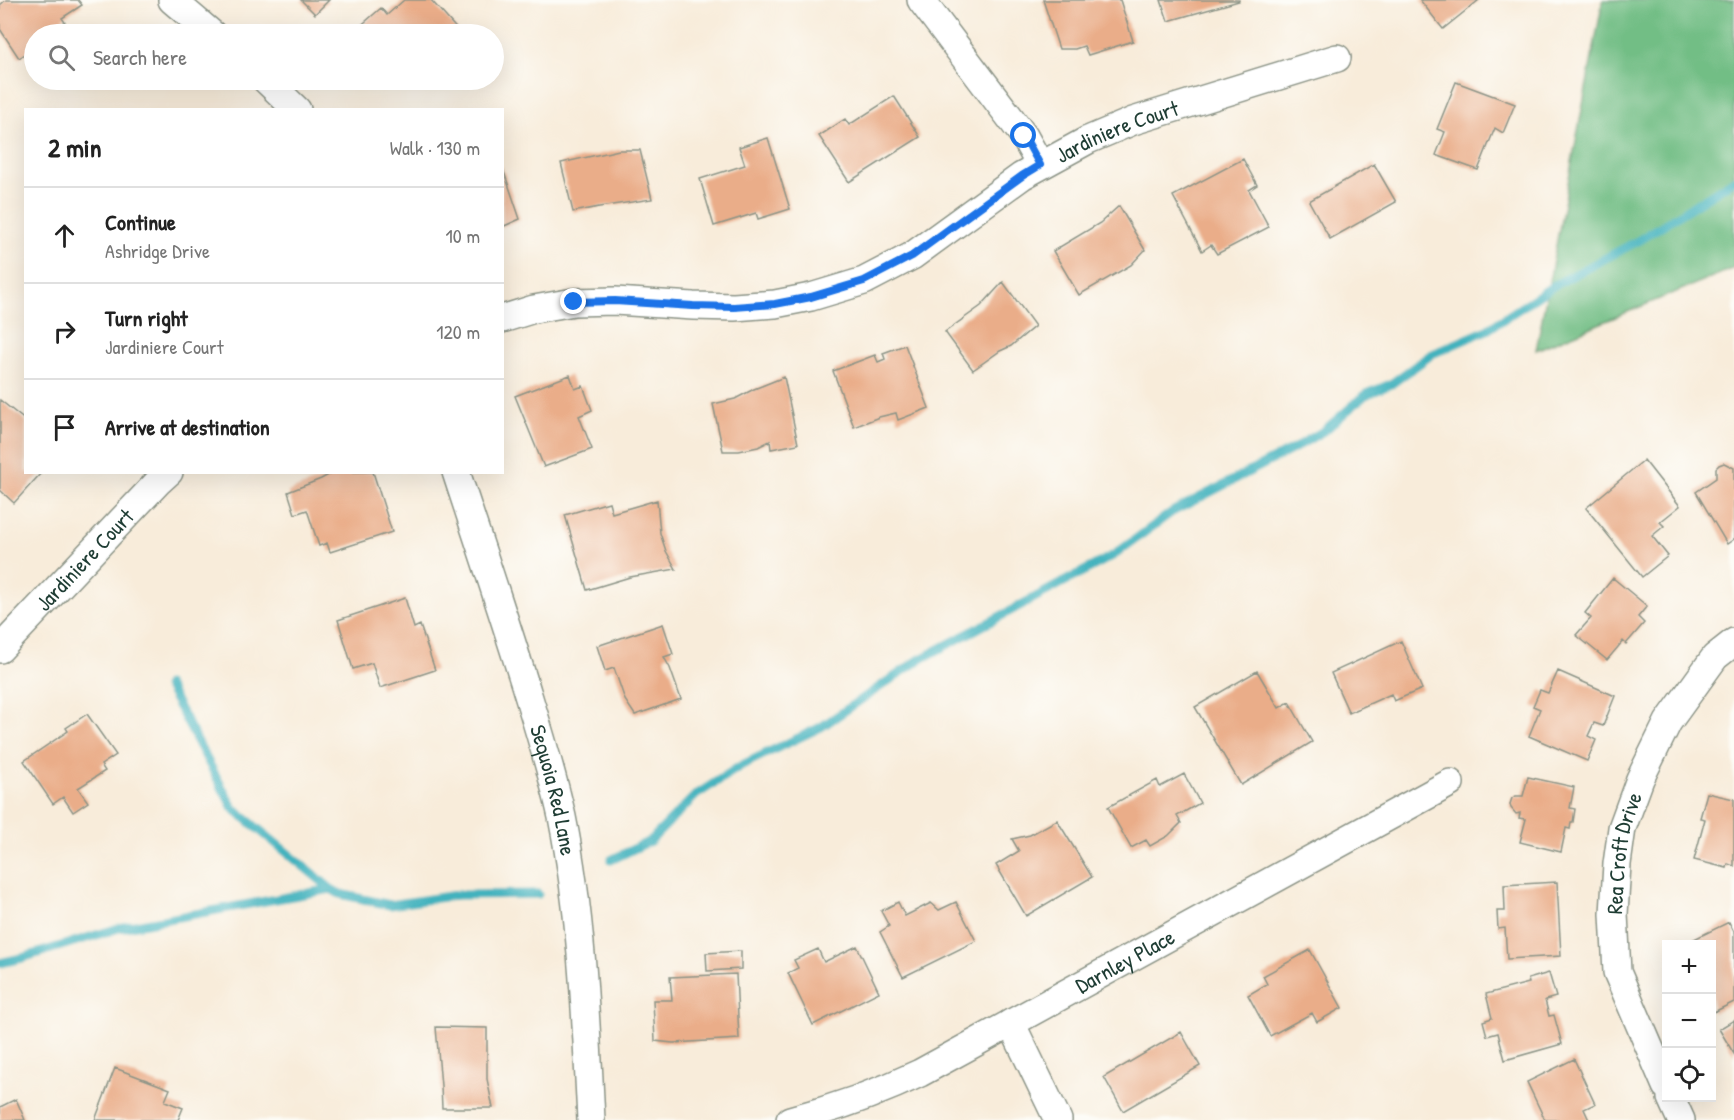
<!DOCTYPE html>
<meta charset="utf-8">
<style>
body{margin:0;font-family:"Patrick Hand",sans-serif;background:#f2f2f2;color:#222}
.controls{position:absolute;right:18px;bottom:18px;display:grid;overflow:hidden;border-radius:0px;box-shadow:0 6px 24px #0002}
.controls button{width:54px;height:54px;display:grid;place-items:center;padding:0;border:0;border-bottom:2px solid #e0e0e0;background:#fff;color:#222;font:30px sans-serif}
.stop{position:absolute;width:18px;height:18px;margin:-14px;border:4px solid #1a73e8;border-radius:50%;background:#fff}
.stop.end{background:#1a73e8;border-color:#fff;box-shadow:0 2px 6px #0008}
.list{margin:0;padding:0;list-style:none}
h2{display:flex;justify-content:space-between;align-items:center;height:78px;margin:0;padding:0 24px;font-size:26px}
h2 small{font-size:20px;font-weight:400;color:#767676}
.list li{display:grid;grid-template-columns:39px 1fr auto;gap:18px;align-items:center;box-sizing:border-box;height:96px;padding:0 24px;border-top:2px solid #e0e0e0}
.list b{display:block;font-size:22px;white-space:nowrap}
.list p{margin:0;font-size:20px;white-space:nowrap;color:#767676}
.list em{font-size:20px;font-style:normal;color:#767676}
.icon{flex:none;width:33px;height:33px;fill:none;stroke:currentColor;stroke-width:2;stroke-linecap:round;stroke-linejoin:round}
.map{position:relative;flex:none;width:1734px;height:1120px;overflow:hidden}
.search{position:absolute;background:#fff;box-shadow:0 6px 24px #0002;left:24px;top:24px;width:480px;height:66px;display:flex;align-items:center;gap:15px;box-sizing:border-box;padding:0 21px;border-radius:33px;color:#767676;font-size:22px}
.panel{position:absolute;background:#fff;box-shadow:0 6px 24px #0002;left:24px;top:108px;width:480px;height:366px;border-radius:0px}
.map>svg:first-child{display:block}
.forest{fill:#72be85;stroke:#487e5c;stroke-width:1.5}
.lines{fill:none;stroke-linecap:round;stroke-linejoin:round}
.stream{stroke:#43b2be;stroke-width:9}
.building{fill:#eaad89}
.minor-casing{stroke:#8c9487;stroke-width:30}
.minor{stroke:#fff;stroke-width:27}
.route{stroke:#1a73e8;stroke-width:8}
.labels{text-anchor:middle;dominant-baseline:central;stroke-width:5;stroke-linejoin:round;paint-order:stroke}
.street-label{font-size:22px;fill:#1f3d34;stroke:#fdfcf7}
</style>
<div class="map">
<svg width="1734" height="1120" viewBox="0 0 1734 1120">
<rect width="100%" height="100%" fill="#fdfcf7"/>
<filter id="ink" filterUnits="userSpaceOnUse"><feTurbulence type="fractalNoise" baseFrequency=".0167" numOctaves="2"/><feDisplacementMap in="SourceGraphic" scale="12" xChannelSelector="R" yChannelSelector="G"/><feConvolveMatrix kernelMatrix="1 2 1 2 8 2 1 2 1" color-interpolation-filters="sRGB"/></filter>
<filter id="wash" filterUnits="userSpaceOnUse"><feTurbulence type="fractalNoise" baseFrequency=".008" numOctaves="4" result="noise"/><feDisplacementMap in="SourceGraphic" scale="24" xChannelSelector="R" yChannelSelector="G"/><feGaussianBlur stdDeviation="1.35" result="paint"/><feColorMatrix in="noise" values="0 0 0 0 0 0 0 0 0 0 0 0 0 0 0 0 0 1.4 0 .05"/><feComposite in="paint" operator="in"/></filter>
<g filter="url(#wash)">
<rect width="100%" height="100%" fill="#f8ecda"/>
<path class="forest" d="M1603 0H1734V268L1536 350Z"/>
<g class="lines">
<path class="stream" d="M167 685 233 808 331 889 340 894 390 905 457 895 538 894
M611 860 650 841 696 795 742 765 821 727 919 660 1114 555 1172 512 1293 449 1325 430 1365 395 1391 384 1432 354 1487 330 1553 286 1636 242 1734 180
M0 963 22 958 119 928 331 889"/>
</g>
<g id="blocks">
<path class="building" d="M6 0H78L82 5 62 18 73 34H34V48L19 58 0 29V5Z
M301 0H329L315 14Z
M404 0H431L461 34H362L357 29 381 8 387 15Z
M1043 0H1120L1133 41 1088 55 1084 46 1075 49H1059Z
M1161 0H1239V1L1168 21Z
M1420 0H1479L1443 29Z
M401 80H420L409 89Z
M1456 82 1515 104 1503 133 1495 128 1478 170 1436 155 1445 132 1437 129Z
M894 96 920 137 849 182 819 136 845 119 849 125Z
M768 138 790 209 758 219 756 213 714 226 700 179 745 165 739 147Z
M619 150H640L652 199 599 207 573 212 561 163Z
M1243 159 1257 185 1249 190 1269 227 1217 254 1211 245 1202 251 1173 196Z
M1374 164 1396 202 1330 239 1309 201Z
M502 166 520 219 502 227Z
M1119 206 1145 250 1131 265 1079 295 1053 251 1100 223Z
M1003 282 1035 326 1011 346 1000 351 973 370 945 332 981 306Z
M905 345 929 408 898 420 896 413 879 417 854 427 833 371 875 355 878 362 885 359 883 353Z
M570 375 575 389 583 386 592 410 579 416 592 449 544 467 515 396Z
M784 377 798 444 771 449 770 441 758 447 739 451H723L713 404 735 399 754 389Z
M0 400 26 421V472H42L14 503 0 490Z
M1644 460 1680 506 1660 522 1664 526 1652 536 1668 556 1642 577 1586 508Z
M1724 463 1734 468V539L1727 544 1696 492 1716 478V468L1719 465Z
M334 472H373L392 532 330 552 327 543 319 546 307 510 295 514 288 492 321 479Z
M657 500 660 533 666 551 676 569 630 577 587 590 565 515 609 502 612 513Z
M1613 578 1647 606 1638 617 1644 623 1626 644 1623 641 1607 660 1576 635 1591 618 1585 613Z
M405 598 414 628 420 625 435 670 380 688 372 663 353 669 338 620Z
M663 624 673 654 664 657 670 668 681 699 635 715 625 700 614 668 605 671 597 646Z
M1401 641 1422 689 1394 701 1391 694 1349 713 1331 673Z
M1257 671 1279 708 1289 702 1312 742 1241 785 1195 707Z
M1558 671 1615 696 1603 726 1594 723 1588 736 1596 740 1587 761 1529 736 1540 709 1533 706 1540 690 1548 693Z
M87 714 116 755 101 765 105 771 78 788 88 802 73 812 63 797 53 804 24 761 68 731 66 728Z
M1184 774 1200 803 1177 816 1181 823 1168 836 1150 846 1146 840 1131 848 1108 807 1157 780 1160 787Z
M1528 777 1574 787 1570 808 1575 809 1573 822H1571L1570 829 1566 828 1561 852 1520 842 1526 819 1519 818 1520 813 1516 814 1511 808 1510 804 1512 798 1516 796H1523Z
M1707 793 1734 799V866L1728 864 1727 868 1694 860 1705 819 1700 818Z
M1057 820 1092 877 1026 916 996 865 1019 851 1012 839 1030 835Z
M1557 882 1561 956 1507 959 1505 928 1498 929 1497 911H1505L1504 885Z
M898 902 905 916 931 903 939 910 956 902 976 941 903 977 880 932 889 926 881 911Z
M1729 922 1734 932V1002L1712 1013V944H1689L1688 942Z
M857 946 879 992 813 1025 788 973 798 968 794 960 818 949 824 962Z
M1310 950 1342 1008 1317 1022 1312 1013 1270 1036 1248 995 1267 984 1263 976Z
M741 951V969L707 971 706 953Z
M1549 973 1556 997 1545 1000 1549 1016 1554 1015 1562 1044 1505 1060 1498 1033 1487 1036 1483 1021 1492 1018 1486 994 1529 983 1528 979Z
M736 974 739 1039 673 1043 655 1041 653 1000H672L670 977Z
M1734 1020V1054L1719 1029Z
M436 1027 487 1028V1079L493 1108H442L441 1086Z
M1181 1032 1200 1066 1123 1111 1104 1077Z
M1574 1059 1595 1104 1584 1109 1589 1120H1545L1527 1082Z
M115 1068 170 1089 165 1101 183 1108 178 1120H95Z
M16 1099 25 1120H0V1107Z"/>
</g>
</g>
<g filter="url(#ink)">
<use href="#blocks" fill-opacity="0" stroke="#8c9487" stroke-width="1.5"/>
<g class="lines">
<g class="minor-casing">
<g id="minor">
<path d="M172 0 212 34"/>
<path d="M921 0 1024 136 1040 165"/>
<path d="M266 80 297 110"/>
<path id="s1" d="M502 319 534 309 574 302 615 301 693 306 734 307 775 304 811 297 864 281 912 256 1022 176 1088 140 1133 121 1337 58"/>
<path id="s2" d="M456 472C481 548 506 622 529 698 541 737 553 776 562 817 582 916 586 1018 591 1120"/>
<path id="s3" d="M0 649 158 482 169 472"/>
<path d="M1011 1023 1058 1120"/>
<path id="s4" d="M1666 1086 1617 972 1614 914 1617 864 1622 828 1640 779 1668 722 1715 657 1734 642"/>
<path d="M1671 1098 1681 1120"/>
<path id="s5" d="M790 1120C837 1108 876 1094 920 1073L1450 783"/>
</g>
</g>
<use href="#minor" class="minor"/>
</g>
</g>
<g class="lines" filter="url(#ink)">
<path class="route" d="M574 302 615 301 693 306 734 307 775 304 811 297 864 281 912 256 1022 176 1040 165 1024 136"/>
</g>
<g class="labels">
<g class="street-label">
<text stroke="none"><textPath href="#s1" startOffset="663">Jardiniere Court</textPath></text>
<text stroke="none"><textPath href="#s3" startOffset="123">Jardiniere Court</textPath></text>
<text stroke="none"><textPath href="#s2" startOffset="333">Sequoia Red Lane</textPath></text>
<text stroke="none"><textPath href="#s4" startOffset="244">Rea Croft Drive</textPath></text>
<text stroke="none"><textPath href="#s5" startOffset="372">Darnley Place</textPath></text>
</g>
</g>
</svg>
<div class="controls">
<button>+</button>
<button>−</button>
<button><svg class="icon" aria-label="locate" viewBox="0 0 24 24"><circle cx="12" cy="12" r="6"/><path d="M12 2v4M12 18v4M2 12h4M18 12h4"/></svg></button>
</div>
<div class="stop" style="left:1024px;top:136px"></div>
<div class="stop end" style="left:574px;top:302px"></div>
<div class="search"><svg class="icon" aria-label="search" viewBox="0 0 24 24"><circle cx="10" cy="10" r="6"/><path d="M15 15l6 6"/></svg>Search here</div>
<section class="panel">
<h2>2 min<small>Walk · 130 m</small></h2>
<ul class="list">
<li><svg class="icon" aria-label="ahead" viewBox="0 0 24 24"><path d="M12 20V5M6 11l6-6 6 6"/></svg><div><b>Continue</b><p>Ashridge Drive</p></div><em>10 m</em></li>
<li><svg class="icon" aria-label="right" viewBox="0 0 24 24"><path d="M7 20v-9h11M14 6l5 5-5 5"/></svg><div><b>Turn right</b><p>Jardiniere Court</p></div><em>120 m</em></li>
<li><svg class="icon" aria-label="arrive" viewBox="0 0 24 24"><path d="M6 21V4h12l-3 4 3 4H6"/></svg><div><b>Arrive at destination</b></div></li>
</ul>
</section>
</div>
